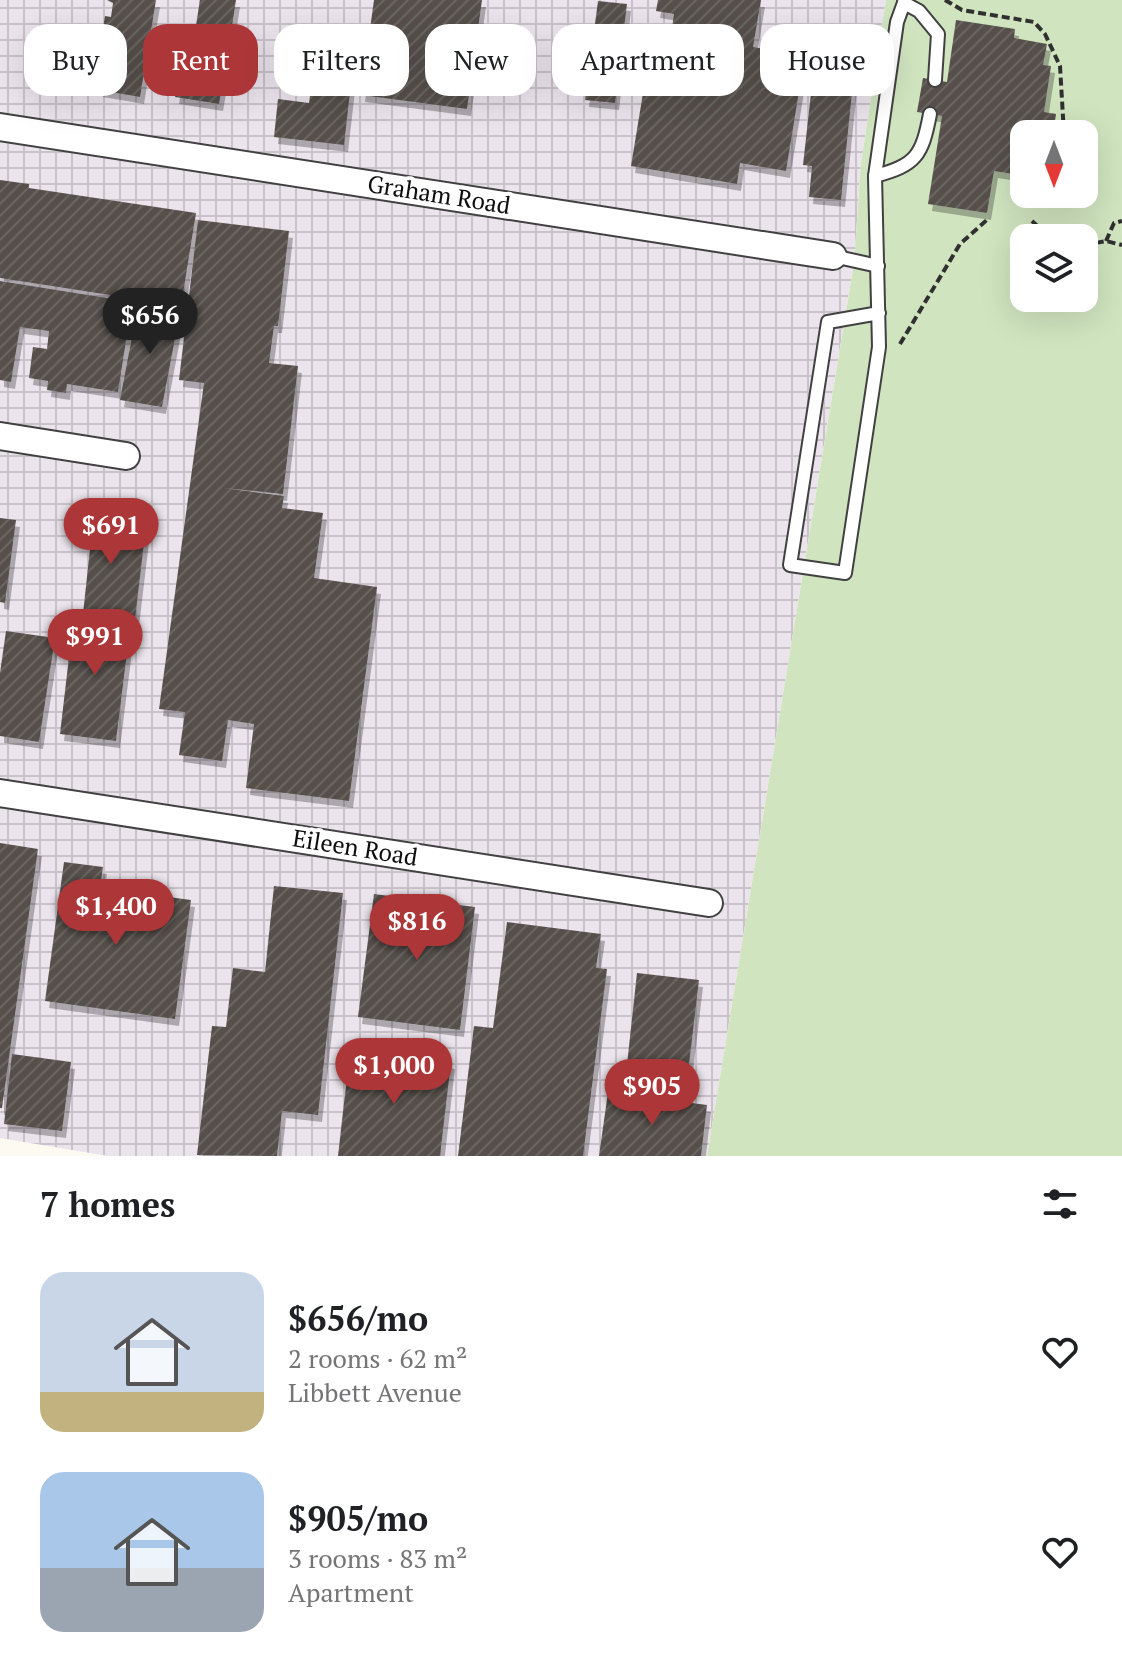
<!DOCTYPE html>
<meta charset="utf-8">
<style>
:root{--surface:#fff;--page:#f2f2f2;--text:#202124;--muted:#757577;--accent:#ad3738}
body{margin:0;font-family:"PT Serif",serif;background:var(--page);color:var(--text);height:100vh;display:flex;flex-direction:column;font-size:30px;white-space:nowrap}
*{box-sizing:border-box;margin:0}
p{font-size:26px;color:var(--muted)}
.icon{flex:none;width:44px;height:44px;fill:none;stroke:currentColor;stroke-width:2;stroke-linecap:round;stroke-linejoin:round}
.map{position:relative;height:1156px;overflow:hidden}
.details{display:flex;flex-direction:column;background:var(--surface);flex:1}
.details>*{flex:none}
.hud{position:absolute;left:24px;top:24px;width:1074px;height:72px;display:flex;gap:16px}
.needle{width:52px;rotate:180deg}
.fabs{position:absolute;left:1010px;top:120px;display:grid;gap:16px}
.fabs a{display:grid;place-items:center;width:88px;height:88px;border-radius:16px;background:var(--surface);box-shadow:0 8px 32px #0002;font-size:40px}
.price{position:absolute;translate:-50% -68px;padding:0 18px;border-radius:28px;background:var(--accent);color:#fff;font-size:26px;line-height:52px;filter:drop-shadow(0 2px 4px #0008)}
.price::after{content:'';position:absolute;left:50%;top:48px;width:24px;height:18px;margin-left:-12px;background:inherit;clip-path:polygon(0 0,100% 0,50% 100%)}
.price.selected{background:#222;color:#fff}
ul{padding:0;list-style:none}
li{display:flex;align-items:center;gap:24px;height:200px;padding:0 40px}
li span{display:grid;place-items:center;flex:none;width:224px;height:160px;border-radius:24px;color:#555}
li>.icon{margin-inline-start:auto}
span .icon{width:96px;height:96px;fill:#fffc;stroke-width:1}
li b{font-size:34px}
h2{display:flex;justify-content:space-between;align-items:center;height:96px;padding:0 40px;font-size:34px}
.pill{padding:0 28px;border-radius:24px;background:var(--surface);box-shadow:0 8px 32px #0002;font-size:28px;line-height:72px}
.pill.selected{background:var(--accent);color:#fff}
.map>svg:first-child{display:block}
.industrial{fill:url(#industrial-grid)}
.grass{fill:#d0e4bf;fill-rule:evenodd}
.building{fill:url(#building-hatch);filter:url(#shadow)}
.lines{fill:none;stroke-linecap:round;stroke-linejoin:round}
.lane-casing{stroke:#414141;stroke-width:16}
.street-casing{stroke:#414141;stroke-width:30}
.path{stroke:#303030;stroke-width:4;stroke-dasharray:8 4;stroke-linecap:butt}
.lane{stroke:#fff;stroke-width:12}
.street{stroke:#fff;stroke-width:26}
.labels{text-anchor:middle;stroke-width:8;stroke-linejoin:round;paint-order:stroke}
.street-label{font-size:24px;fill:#0e0e0e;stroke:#fff}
</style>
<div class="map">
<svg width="1122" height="1156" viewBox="0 0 1122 1156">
<defs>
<pattern id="industrial-grid" width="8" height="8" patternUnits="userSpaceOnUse" patternTransform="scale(2)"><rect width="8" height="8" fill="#ebe4ec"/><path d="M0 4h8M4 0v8" fill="none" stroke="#c8c2c9"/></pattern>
<pattern id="building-hatch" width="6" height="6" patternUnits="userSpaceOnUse" patternTransform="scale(2)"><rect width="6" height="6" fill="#56504c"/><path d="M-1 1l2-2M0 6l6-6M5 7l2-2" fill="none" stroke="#696561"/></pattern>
<filter id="shadow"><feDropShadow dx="4" dy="7" stdDeviation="0" flood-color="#0004"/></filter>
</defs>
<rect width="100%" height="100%" fill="#fdfbf1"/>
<!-- industrial -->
<polygon class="industrial" points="0,0 886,0 861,163 854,262 707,1156 108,1156 0,1138"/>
<!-- grass -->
<path class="grass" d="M886 0H1122V1156H707L854 263 861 163ZM1024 134H1084V194H1024ZM1024 238H1084V298H1024Z"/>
<!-- building -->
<g class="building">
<polygon points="107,0 156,0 140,97 99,90 105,53 99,52 105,16 111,17 113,3"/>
<polygon points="200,0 236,0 229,45 194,38"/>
<polygon points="374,0 482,0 467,109 361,95"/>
<polygon points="658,0 761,0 753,47 805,55 786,171 740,163 737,184 631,166 646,75 665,77 674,14 656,11"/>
<polygon points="598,1 627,4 615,103 585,100"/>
<polygon points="956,20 1015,29 1014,38 1047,44 1043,65 1051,66 1044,112 1056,114 1053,134 1024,134 1020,175 994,171 987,213 928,204 942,116 917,112 923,78 947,82"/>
<polygon points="818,30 858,34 841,200 809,197 812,166 803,165"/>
<polygon points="289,42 355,49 344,145 274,137 278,99 309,103 313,75 286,72"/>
<polygon points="183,51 227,58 219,104 175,97"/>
<polygon points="0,180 29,184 29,188 196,213 181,306 0,278"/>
<polygon points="198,220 289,231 278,326 274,326 269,363 298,366 283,494 223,488 284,496 282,508 323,513 314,578 377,587 349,801 246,788 254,724 228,720 222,761 179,755 185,712 159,709 204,383 179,380"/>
<polygon points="0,281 132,302 118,392 67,384 66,393 47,390 48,381 29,378 33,347 47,349 49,331 20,327 11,382 0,380"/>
<polygon points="138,305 180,312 162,407 120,400"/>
<polygon points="79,506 114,510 112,531 145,535 135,619 83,614 92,530 76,528"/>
<polygon points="0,518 16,520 5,603 0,602"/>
<polygon points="74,614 131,620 116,741 60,734"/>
<polygon points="6,631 55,638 39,742 0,736 0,673"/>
<polygon points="0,843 38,849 2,1108 0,1108"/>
<polygon points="64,862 103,867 100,888 191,900 175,1019 45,1001"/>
<polygon points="274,886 343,893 318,1115 282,1111 277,1156 197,1155 212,1026 226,1027 233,968 265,972"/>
<polygon points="374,894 475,907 460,1030 358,1017"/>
<polygon points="507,922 601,934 596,968 607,969 583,1156 458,1156 474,1026 493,1028"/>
<polygon points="637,973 699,980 685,1099 624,1092"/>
<polygon points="350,1050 451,1062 440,1156 338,1156"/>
<polygon points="12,1054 71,1062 62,1131 4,1124"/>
<polygon points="608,1092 707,1105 701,1156 599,1156"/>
</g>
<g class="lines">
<defs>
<g id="lane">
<polyline points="904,3 919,11 938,34 935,80"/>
<path d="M875 176C916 165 922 156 930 114"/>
<polyline points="833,256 878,266"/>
<polyline points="879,313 828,322 790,565 845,573 879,347 875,176 897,22 905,0"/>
</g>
<g id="street">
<polyline points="0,127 833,256"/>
<polyline points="0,436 126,456"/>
<polyline points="0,793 709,903"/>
</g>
</defs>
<!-- lane casing -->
<use href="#lane" class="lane-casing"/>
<!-- street casing -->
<use href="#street" class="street-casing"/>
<!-- path -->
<g class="path">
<polyline points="945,0 962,10 1034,22 1045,34 1060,66 1064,134"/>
<polyline points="1032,221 1045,233 1058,238"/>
<polyline points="1106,241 1114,223 1122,221"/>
<polyline points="1084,245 1106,241 1122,245"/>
<polyline points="900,344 960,244 989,218"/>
</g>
<!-- lane -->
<use href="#lane" class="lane"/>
<!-- street -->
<use href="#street" class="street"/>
</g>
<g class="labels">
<!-- street labels -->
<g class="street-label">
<text transform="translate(439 195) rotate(9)" y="8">Graham Road</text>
<text transform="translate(355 848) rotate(9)" y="8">Eileen Road</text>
</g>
</g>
</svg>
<div class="fabs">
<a><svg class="needle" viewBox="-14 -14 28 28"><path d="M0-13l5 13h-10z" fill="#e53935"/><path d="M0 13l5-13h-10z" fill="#757577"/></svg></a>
<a><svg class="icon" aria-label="layers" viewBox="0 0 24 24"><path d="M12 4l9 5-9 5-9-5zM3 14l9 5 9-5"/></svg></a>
</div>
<b class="price selected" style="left:150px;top:356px">$656</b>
<b class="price" style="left:111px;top:566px">$691</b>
<b class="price" style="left:95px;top:677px">$991</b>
<b class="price" style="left:116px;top:947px">$1,400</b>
<b class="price" style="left:417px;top:962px">$816</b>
<b class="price" style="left:394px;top:1106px">$1,000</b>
<b class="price" style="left:652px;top:1127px">$905</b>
<div class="hud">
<a class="pill">Buy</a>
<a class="pill selected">Rent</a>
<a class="pill">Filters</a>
<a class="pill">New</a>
<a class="pill">Apartment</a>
<a class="pill">House</a>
</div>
</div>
<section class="details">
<h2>7 homes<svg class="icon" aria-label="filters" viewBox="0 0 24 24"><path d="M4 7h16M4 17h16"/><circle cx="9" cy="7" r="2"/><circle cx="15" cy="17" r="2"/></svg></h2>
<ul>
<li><span style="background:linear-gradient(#c9d6e8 75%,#c2b280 0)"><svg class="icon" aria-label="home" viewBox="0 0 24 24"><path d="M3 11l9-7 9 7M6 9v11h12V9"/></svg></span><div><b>$656/mo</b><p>2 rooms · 62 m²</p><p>Libbett Avenue</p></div><svg class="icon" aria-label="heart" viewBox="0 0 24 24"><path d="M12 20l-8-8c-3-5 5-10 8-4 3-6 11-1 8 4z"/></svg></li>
<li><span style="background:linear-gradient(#a9c7e8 60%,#9aa5b1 0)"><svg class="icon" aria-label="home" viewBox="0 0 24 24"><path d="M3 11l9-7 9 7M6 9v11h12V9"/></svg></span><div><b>$905/mo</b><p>3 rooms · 83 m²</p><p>Apartment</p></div><svg class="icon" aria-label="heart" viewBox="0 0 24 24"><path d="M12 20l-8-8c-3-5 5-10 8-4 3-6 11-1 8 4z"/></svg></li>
</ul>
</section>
